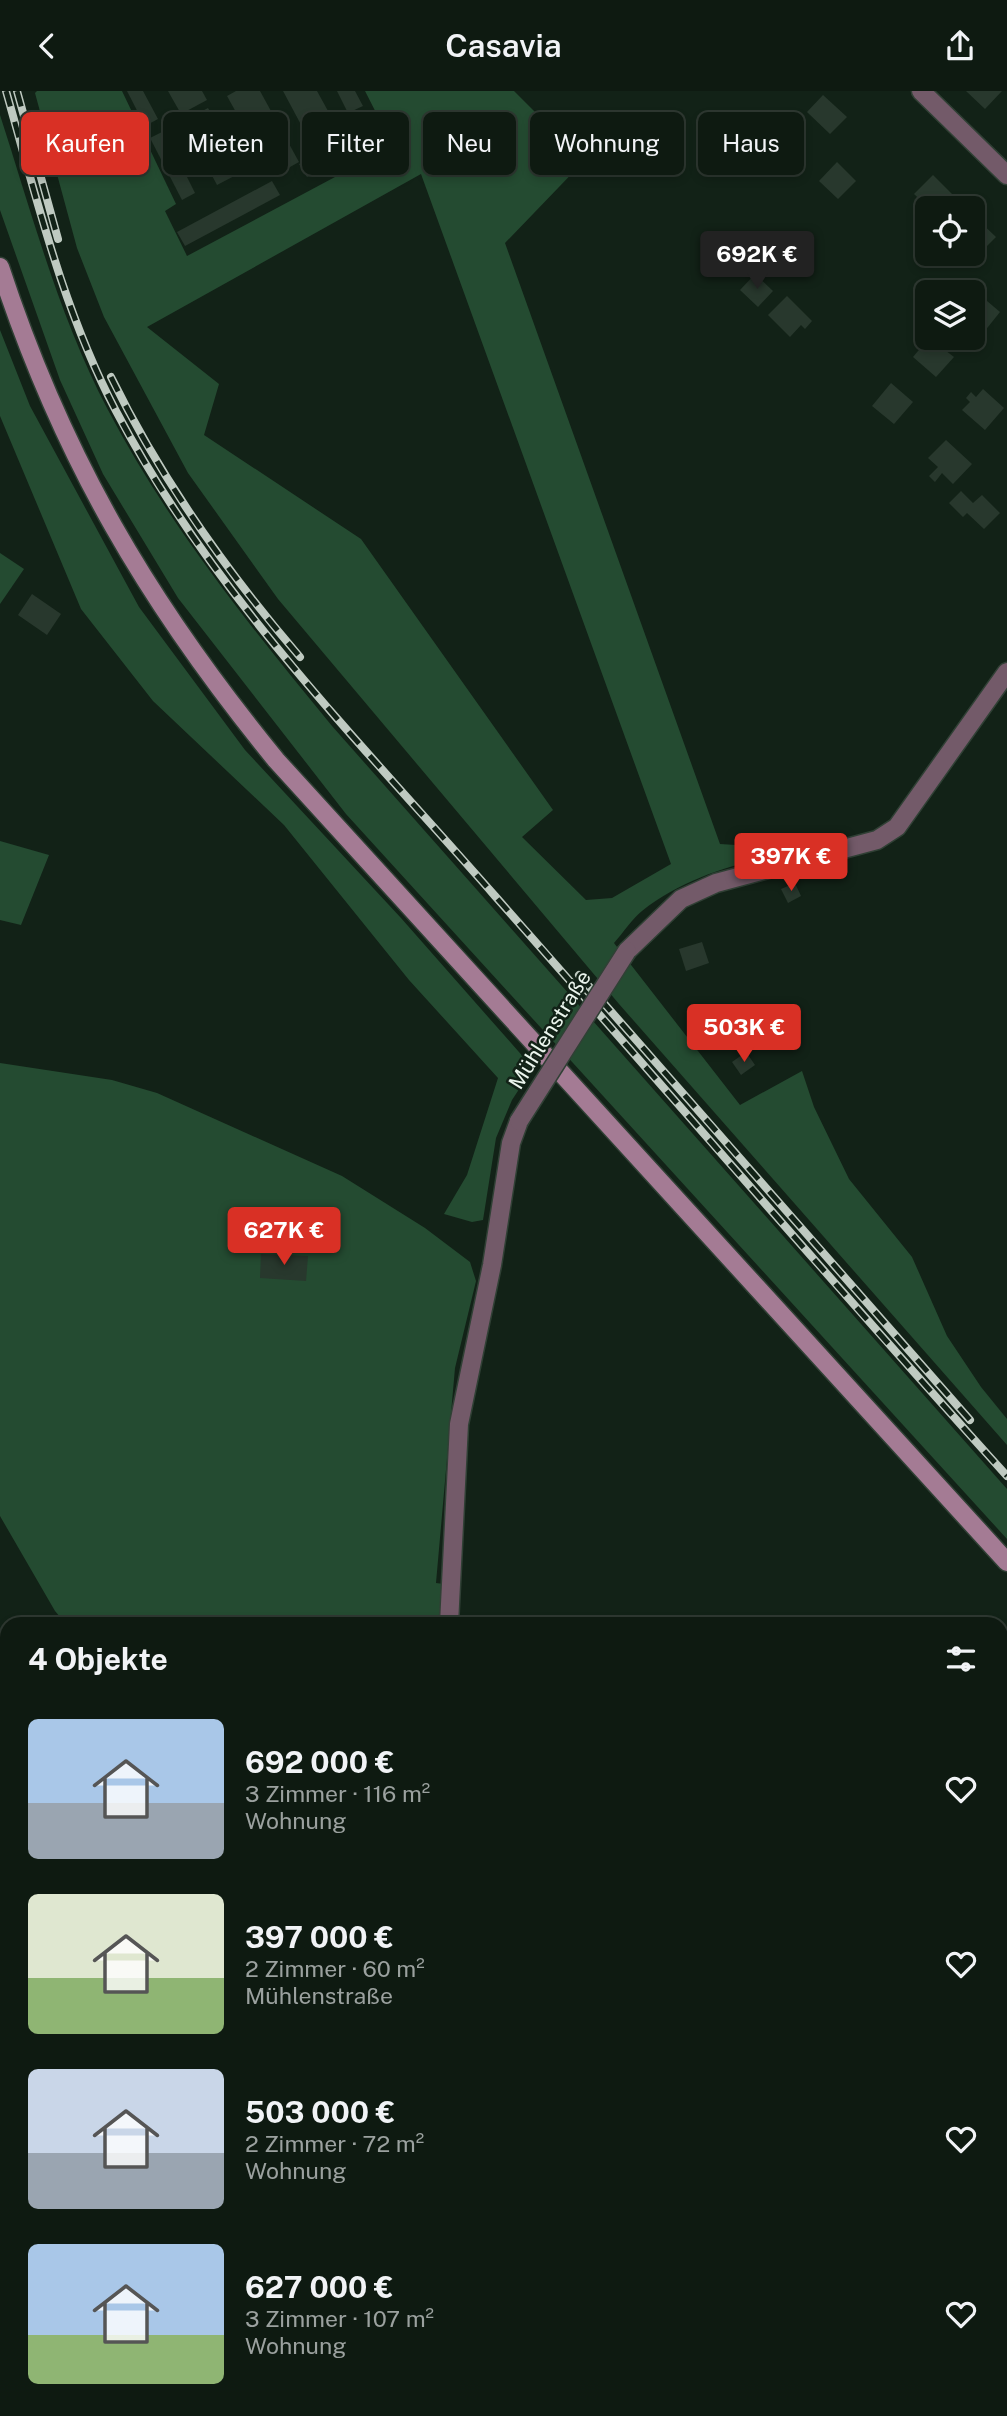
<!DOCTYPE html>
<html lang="de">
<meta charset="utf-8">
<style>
:root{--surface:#0e1a11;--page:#1c271f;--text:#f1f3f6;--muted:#9ba19f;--line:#2e3831;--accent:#d93025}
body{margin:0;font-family:"Public Sans",sans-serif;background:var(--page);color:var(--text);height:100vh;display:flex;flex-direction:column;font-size:26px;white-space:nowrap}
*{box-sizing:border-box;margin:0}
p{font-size:23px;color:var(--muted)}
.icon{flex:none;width:38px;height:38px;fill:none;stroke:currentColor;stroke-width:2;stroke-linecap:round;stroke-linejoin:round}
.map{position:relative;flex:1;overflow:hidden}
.side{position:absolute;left:0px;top:1526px;width:1008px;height:800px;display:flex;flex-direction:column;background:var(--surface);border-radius:21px 21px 0 0;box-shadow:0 4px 10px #0003,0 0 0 2px var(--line)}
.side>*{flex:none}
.banner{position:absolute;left:21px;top:21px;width:966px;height:63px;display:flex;gap:14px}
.controls{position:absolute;left:915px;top:105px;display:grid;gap:14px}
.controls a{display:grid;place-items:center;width:70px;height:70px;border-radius:10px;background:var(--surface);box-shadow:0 4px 10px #0003,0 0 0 2px var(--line);font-size:35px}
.price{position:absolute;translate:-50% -60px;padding:0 16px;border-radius:7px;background:var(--accent);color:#fff;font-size:23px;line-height:46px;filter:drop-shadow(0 2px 4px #0008)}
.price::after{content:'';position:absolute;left:50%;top:42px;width:21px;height:16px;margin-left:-10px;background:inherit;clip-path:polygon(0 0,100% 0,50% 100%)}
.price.active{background:#222;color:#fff}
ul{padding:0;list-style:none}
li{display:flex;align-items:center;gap:21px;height:175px;padding:0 28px}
li span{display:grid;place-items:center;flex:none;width:196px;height:140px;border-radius:10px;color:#555}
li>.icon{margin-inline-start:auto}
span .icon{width:84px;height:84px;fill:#fffc;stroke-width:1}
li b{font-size:30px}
h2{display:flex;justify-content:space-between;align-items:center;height:84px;padding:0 28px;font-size:30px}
.chip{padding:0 24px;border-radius:10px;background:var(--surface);box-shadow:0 4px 10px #0003,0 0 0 2px var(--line);font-size:24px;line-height:63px}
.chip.active{background:var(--accent);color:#fff}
header{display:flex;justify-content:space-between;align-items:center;height:91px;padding:0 28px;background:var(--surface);font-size:32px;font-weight:600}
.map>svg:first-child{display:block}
.green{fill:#244b31;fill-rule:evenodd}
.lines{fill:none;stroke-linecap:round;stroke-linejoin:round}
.stream{stroke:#5f8d70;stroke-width:5}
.building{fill:#28382d}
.minor-casing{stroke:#304035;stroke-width:21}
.tertiary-casing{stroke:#304035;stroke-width:21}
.secondary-casing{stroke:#304035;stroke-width:21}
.minor{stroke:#735a69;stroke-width:18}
.tertiary{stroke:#735a69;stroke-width:18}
.secondary{stroke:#a47b94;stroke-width:18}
.rail-casing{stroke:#bfcac1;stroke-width:8}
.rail{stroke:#122217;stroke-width:5;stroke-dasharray:16;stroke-linecap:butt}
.minor-bridge-casing{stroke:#304035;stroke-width:21;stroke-linecap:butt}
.minor-bridge{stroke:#735a69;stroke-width:18}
.labels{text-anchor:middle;stroke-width:5;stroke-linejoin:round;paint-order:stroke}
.street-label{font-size:21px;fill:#ebf5ed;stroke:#122217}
</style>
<header><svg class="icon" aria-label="back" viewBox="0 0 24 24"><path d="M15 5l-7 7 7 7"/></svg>Casavia<svg class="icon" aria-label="share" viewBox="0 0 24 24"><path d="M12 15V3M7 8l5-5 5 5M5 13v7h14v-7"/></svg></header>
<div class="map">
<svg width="1007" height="2325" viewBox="0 0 1007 2325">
<rect width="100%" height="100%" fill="#122217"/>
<!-- green -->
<g class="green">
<path d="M37 0H122L176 113 165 120 187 165 393 55 365 0H514L584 70 505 152 720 753 803 758C747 770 688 783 642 820 632 828 623 842 614 852L740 1014 802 980 814 1016 849 1088 912 1166 947 1245 981 1296 1007 1328V1354L619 913 278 508 188 382 104 226 77 157 35 2ZM421 83 671 773 612 807 586 809 522 746 553 719 361 448 204 344 219 293 147 236Z"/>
<path d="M0 24C32 123 59 226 108 319 169 435 249 534 332 635L1007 1398V1448L346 723 178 507 103 383 60 289 0 119Z"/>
<polygon points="0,239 30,315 139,516 245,659 401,827 533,977 512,1009 496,1047 483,1129 472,1131 444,1123 467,1084 498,987 409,889 284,734 153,610 81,518 0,325"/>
<polygon points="0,462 24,478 0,513"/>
<polygon points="0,750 49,764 21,834 0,829"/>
<polygon points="0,972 112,989 157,1002 342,1085 425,1137 470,1171 476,1190 455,1277 436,1492 460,1495 455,1533 66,1533 55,1520 0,1425"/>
</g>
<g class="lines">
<!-- stream -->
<g class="stream">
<polyline points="0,2063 7,2068"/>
<polyline points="223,2319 231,2325"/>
</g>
</g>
<!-- building -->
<g class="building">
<polygon points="127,0 143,0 158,28 145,35"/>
<polygon points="168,0 202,0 207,9 181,23"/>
<polygon points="236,0 260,0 299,71 272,86 227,5"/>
<polygon points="283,0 317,0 333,29 306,43"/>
<polygon points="337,0 355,0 363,15 348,22"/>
<polygon points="966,0 1002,0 985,18"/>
<polygon points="823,4 847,26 830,43 807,21"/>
<polygon points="208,17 242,81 217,94 183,30"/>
<polygon points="373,32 380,46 307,86 299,73"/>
<polygon points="629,32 652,56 628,80 605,56"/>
<polygon points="164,40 195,102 182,109 150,47"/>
<polygon points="837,71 856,90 838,108 819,90"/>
<polygon points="933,84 953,104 951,106 957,112 951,117 942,115 929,117 914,103"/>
<polygon points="272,90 280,104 185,155 177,141"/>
<polygon points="973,124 996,146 972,170 965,163 973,163"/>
<polygon points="755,183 773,200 758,216 740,199"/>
<polygon points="980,204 1000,221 984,241 973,233 973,213"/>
<polygon points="787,205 812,230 805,238 801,234 790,246 768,224"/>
<polygon points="929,247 954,266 936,286 913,266"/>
<polygon points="891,292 913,311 894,333 872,315"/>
<polygon points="983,298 1004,317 985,339 962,319 970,311 966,307 971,301 976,306"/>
<polygon points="946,349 972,373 953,393 942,382 935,391 929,385 938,376 928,367"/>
<polygon points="961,400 973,412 982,404 1000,422 984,438 967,422 963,426 949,412"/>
<polygon points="32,503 61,523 47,544 18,524"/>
<polygon points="795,792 801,805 788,812 781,798"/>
<polygon points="702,851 709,872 686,880 679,858"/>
<polygon points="746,961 755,974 741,984 732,971"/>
<polygon points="261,1163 308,1165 306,1190 260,1187"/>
<polygon points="7,1632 7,1675 0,1666 0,1638"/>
<polygon points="0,1784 7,1793 7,1806 0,1812"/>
</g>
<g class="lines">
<defs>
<g id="minor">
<polyline points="921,0 1007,84"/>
<polyline points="627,860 681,808 716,792 877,749 897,736 1007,581"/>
<polyline points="449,1533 459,1333 492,1174 511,1052 519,1030"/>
<polyline points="0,1601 7,1599"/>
<polyline points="589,2325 590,2319"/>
</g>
<g id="tertiary">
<polyline points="0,1733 7,1742"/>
<polyline points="0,2253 7,2258"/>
<polyline points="84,2319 92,2325"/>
<polyline points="758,2319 767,2325"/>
</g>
<path id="secondary" d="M0 176C63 368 148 512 276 669L1007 1471"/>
</defs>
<!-- minor casing -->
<use href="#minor" class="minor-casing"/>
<!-- tertiary casing -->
<use href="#tertiary" class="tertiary-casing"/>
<!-- secondary casing -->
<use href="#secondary" class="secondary-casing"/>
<!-- minor -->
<use href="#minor" class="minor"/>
<!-- tertiary -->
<use href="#tertiary" class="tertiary"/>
<!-- secondary -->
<use href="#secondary" class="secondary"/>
<defs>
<g id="rail">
<path d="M6 0C37 109 63 219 116 320 212 503 360 651 495 805 666 998 834 1194 1007 1385"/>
<polyline points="17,0 58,148"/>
<path d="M111 286C161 388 226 480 300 566"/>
<polyline points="579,884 970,1329"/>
</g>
</defs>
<!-- rail casing -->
<use href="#rail" class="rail-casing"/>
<!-- rail -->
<use href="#rail" class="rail"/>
<defs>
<polyline id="minor-bridge" points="519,1030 627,860"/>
</defs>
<!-- minor-bridge casing -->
<use href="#minor-bridge" class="minor-bridge-casing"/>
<!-- minor-bridge -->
<use href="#minor-bridge" class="minor-bridge"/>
</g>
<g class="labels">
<!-- street labels -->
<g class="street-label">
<text transform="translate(550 939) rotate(-58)" y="7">Mühlenstraße</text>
</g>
</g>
</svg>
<div class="controls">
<a><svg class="icon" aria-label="locate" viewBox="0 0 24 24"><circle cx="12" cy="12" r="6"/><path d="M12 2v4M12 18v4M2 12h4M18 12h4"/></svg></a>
<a><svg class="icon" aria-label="layers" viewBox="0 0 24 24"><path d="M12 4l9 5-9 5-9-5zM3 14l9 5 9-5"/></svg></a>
</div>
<b class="price active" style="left:757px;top:200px">692K €</b>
<b class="price" style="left:791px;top:802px">397K €</b>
<b class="price" style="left:744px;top:973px">503K €</b>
<b class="price" style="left:284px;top:1176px">627K €</b>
<div class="banner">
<a class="chip active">Kaufen</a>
<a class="chip">Mieten</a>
<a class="chip">Filter</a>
<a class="chip">Neu</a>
<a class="chip">Wohnung</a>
<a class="chip">Haus</a>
</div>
<section class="side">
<h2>4 Objekte<svg class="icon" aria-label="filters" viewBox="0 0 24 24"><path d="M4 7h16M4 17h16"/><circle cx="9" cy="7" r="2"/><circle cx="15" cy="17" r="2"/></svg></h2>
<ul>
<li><span style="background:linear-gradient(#a9c7e8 60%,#9aa5b1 0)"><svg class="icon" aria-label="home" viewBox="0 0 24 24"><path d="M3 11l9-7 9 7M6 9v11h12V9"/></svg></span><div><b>692 000 €</b><p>3 Zimmer · 116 m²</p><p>Wohnung</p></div><svg class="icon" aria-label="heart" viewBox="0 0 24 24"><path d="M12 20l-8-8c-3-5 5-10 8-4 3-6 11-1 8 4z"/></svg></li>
<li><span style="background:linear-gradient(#dfe7d0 60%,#8fb573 0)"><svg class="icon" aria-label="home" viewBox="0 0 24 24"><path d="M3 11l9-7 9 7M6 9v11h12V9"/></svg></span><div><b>397 000 €</b><p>2 Zimmer · 60 m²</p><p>Mühlenstraße</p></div><svg class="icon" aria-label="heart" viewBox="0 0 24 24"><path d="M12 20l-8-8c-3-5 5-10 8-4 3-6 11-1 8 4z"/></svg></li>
<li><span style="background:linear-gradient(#c9d6e8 60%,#9aa5b1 0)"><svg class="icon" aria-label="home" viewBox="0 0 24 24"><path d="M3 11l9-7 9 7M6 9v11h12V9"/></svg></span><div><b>503 000 €</b><p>2 Zimmer · 72 m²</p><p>Wohnung</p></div><svg class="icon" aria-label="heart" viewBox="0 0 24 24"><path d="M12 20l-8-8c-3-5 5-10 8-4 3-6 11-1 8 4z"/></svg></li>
<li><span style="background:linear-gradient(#a9c7e8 65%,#8fb573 0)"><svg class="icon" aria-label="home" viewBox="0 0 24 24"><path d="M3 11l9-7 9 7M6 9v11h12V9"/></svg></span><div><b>627 000 €</b><p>3 Zimmer · 107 m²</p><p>Wohnung</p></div><svg class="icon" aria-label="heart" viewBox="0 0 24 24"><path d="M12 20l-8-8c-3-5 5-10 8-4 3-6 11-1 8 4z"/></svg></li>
</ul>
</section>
</div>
